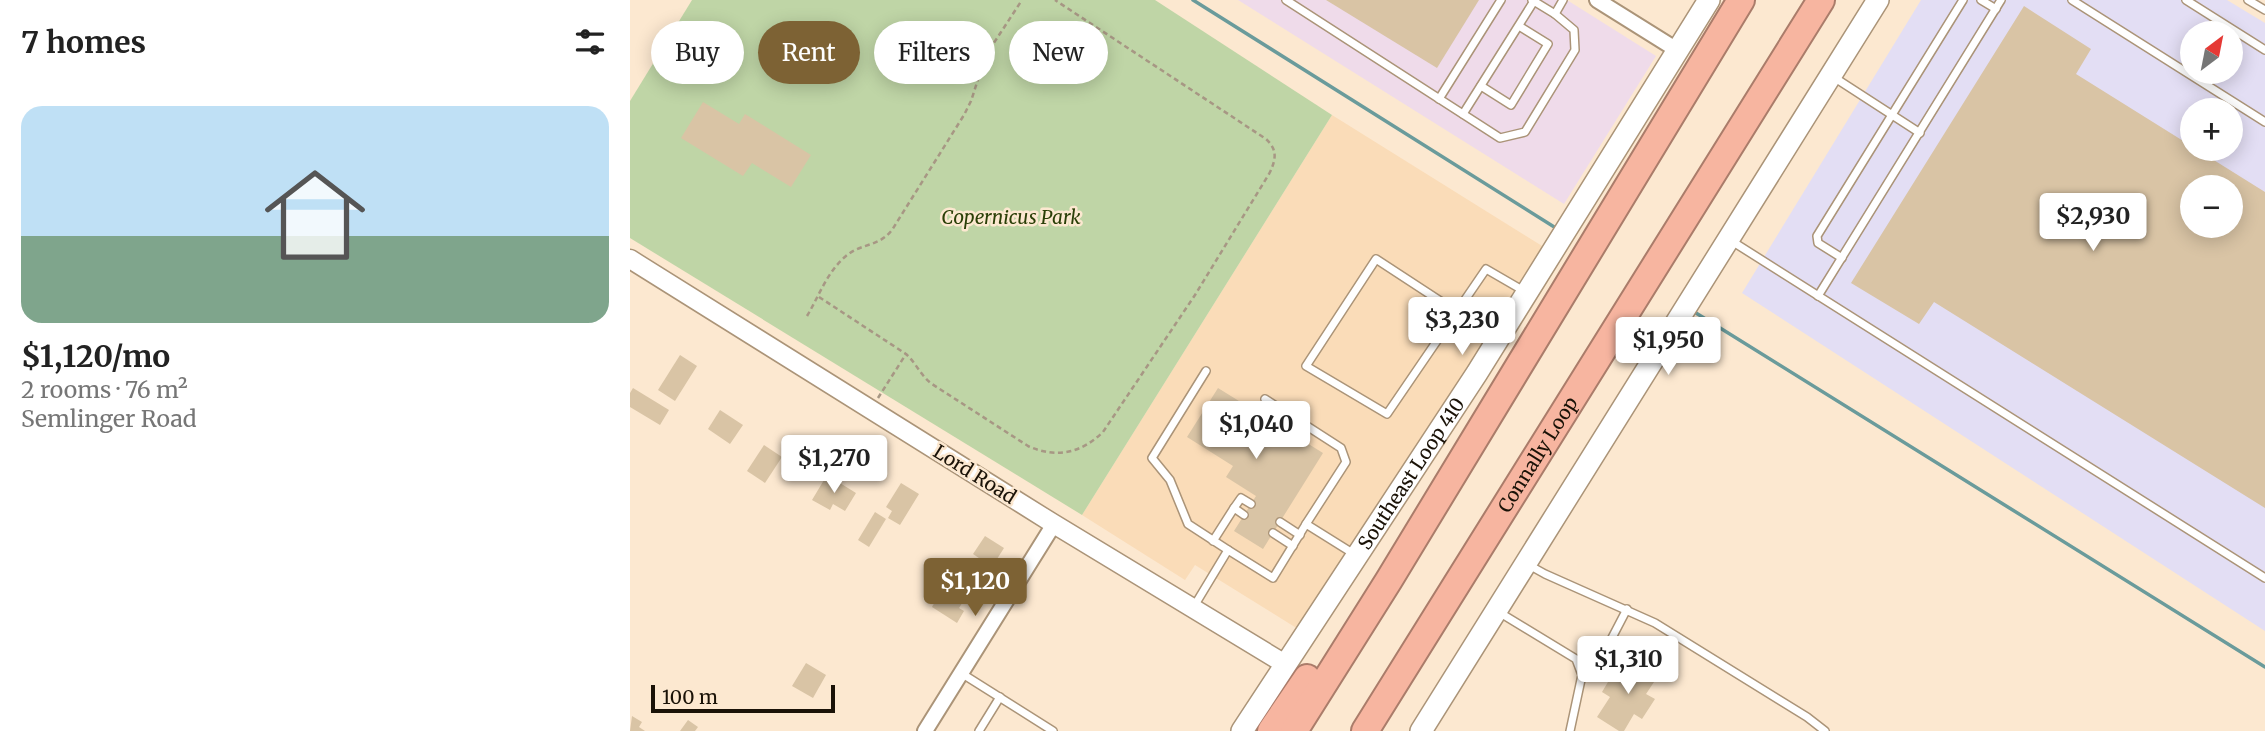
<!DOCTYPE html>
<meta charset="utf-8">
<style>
:root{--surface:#fff;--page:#f2f2f2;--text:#222;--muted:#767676;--line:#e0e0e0;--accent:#7d6234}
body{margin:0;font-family:Merriweather,serif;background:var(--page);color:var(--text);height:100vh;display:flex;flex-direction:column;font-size:26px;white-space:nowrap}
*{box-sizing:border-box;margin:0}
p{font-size:23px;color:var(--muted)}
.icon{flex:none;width:38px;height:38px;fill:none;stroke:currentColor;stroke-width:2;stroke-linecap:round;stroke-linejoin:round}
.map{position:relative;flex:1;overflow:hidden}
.details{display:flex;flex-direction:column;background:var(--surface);width:630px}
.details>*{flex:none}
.guide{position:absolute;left:21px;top:21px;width:665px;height:63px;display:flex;gap:14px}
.needle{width:46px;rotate:32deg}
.buttons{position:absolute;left:1550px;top:21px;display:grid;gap:14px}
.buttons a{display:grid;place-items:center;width:63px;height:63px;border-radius:50%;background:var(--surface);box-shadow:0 4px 18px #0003;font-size:35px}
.scale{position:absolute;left:21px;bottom:18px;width:184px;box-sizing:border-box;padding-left:7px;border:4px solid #1a1207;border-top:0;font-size:19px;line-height:24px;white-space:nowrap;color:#1a1207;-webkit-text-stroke:5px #fce8d0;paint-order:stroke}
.price{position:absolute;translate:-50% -60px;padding:0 16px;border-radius:7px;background:#fff;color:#222;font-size:23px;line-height:46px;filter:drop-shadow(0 2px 4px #0008)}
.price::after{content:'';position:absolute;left:50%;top:42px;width:21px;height:16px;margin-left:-10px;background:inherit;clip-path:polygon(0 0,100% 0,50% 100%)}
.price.on{background:var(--accent);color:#fff}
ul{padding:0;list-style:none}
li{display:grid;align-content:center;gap:14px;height:371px;padding:0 21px}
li+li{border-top:2px solid var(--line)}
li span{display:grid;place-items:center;height:217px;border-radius:21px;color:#555}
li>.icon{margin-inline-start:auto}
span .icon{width:126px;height:126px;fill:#fffc;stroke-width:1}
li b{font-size:30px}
h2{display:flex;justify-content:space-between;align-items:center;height:84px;padding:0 21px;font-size:30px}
.pill{padding:0 24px;border-radius:32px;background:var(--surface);box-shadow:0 4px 18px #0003;font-size:24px;line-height:63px}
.pill.on{background:var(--accent);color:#fff}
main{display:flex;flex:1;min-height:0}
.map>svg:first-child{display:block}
.built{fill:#fadcb8}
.industrial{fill:#e3def4;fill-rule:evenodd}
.education{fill:#efdbea}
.green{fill:#bfd5a6}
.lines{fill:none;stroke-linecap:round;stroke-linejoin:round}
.stream{stroke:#6a9b9b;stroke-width:3.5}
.building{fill:#d9c4a5;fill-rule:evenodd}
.service-casing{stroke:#ab9478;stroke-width:10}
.minor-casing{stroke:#ab9478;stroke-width:18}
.tertiary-casing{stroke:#ab9478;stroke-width:21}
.secondary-casing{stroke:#ab9478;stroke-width:24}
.motorway-casing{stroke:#aa7c6a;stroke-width:30}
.path{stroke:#a79784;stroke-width:2.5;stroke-dasharray:5 3.5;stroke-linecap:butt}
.service{stroke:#fff;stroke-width:7}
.minor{stroke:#fff;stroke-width:14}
.tertiary{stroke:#fff;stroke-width:18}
.secondary{stroke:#fff;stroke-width:21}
.motorway{stroke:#f7b5a0;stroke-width:26}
.labels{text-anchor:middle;stroke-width:5;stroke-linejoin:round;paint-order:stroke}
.park-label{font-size:19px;font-style:italic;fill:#2a3f07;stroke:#fce8d0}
.street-label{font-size:19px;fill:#1a1207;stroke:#fce8d0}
</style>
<main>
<section class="details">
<h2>7 homes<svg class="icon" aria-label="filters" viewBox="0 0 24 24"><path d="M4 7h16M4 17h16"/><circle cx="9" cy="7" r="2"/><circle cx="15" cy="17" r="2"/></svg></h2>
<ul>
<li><span style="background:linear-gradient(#bfe0f5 60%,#7fa58c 0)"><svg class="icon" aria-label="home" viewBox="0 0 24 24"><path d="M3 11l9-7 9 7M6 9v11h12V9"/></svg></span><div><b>$1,120/mo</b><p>2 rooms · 76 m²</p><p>Semlinger Road</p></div></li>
</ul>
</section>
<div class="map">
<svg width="1635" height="731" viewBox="0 0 1635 731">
<rect width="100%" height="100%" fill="#fce8d0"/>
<!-- built -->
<polygon class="built" points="702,115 917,249 676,634 565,565 555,580 452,515"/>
<!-- industrial -->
<path class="industrial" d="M1291 0H1597L1635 23V631L1112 293ZM1563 33H1601V72H1563ZM1563 110H1601V149H1563ZM1563 187H1601V226H1563Z"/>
<!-- education -->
<polygon class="education" points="608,0 937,0 1026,56 934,204"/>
<!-- green -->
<polygon class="green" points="62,0 525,0 702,115 452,515 0,238 0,101"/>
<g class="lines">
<!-- stream -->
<g class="stream">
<polyline points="563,0 929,230"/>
<polyline points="1066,313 1635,667"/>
</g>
</g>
<!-- building -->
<g class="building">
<polygon points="696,0 849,0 807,68"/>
<path d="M1394 6 1461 49 1446 74 1635 192V508L1304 302 1289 324 1221 283ZM1563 187H1601V226H1563Z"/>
<polygon points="73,102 109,124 115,114 181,155 161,187 122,163 113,176 51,138"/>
<polygon points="50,355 67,366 45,401 28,390"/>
<polygon points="3,388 39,410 30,425 0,407 0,393"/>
<polygon points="588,388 693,453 633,549 604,531 626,496 596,477 603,466 557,437"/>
<polygon points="90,410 113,425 100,444 78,429"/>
<polygon points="134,445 152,457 135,483 117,471"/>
<polygon points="197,475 226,493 215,511 203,504 200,510 182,500"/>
<polygon points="271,483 289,494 270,525 258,518 262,511 256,507"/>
<polygon points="245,512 256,519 239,547 228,540"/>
<polygon points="355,536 374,548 362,567 343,554"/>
<polygon points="326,580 341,589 329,608 334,611 327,623 302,607 307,598 313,601"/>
<polygon points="1003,660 1028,676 1016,694 1025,699 1012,719 1004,714 994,731 989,731 967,717 980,697 972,692 984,672 993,677"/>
<polygon points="176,663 196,675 183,698 162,686"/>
<polygon points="2,716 12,722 9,727 15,731 0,731"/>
<polygon points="58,720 68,727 65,731 50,731"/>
</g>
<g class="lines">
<defs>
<g id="service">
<polyline points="656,0 870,138 895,132 945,50 944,30 925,14 933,0"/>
<polyline points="902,0 925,14"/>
<polyline points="1351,0 1366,9"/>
<polyline points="1442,0 1635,122"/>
<polyline points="1556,0 1635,50"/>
<polyline points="1618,0 1635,10"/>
<polyline points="1202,76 1290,133"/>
<polyline points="851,86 881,105 918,44 889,26"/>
<polyline points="809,99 871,0"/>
<polyline points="833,114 904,1"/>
<polyline points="1100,240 1635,578"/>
<polyline points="1212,258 1188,243 1187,236 1333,0"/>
<polyline points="1188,296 1371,0"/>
<polyline points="827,312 746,259 676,366 757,414 856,269 894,291"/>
<polyline points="576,371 522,458 540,480 558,524 598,550"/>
<polyline points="635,399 711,448 716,462 676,524"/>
<polyline points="604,508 611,498 621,504"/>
<polyline points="650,522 670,535"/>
<polyline points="643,533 663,546"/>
<polyline points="583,541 604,508 614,515"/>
<polyline points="897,564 915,574 1025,623 1177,717 1195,731"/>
<polyline points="563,608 598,550 643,578 676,524 724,554"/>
<polyline points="867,611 946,659 952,675 940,731"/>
<polyline points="331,673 423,731"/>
<polyline points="952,675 973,655 997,609"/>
<polyline points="349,731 370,697"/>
</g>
<g id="minor">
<polyline points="967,0 1047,50"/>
<polyline points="295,731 424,524"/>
</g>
<polyline id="tertiary" points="0,259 424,524 655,664"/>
<g id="secondary">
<path id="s1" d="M612 731 847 373 1079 0"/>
<polyline points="791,731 1248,0"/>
</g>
<g id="motorway">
<polyline points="641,731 677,678"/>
<polyline points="664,731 759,580 1111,0"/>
<path id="s2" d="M735 731 1191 0"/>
</g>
</defs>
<!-- service casing -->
<use href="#service" class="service-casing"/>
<!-- minor casing -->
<use href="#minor" class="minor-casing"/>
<!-- tertiary casing -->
<use href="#tertiary" class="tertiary-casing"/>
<!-- secondary casing -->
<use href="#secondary" class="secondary-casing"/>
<!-- motorway casing -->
<use href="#motorway" class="motorway-casing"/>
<!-- path -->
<g class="path">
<path d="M189 297 276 354C286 363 291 376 302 384L398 446C427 459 451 453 473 432L565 295 639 174C646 160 648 150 636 139L425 0"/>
<path d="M177 316C189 296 197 272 216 256 231 243 249 247 262 230L334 115 341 101 356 55 392 0"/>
<polyline points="248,398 276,354"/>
</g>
<!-- service -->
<use href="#service" class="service"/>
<!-- minor -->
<use href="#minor" class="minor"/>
<!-- tertiary -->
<use href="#tertiary" class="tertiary"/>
<!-- secondary -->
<use href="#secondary" class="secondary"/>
<!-- motorway -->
<use href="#motorway" class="motorway"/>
</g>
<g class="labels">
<!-- park labels -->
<g class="park-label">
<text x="381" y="224">Copernicus Park</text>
</g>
<!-- street labels -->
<g class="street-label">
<text dy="7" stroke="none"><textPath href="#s2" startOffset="326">Connally Loop</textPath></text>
<text transform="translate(345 474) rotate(32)" y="7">Lord Road</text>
<text dy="7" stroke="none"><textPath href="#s1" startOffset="308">Southeast Loop 410</textPath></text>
</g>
</g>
</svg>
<div class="buttons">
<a><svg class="needle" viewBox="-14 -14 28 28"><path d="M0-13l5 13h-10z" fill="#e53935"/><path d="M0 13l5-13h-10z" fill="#767676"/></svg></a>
<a>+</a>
<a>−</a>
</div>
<div class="scale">100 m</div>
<b class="price" style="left:1463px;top:253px">$2,930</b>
<b class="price" style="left:832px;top:357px">$3,230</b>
<b class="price" style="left:1038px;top:377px">$1,950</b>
<b class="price" style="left:626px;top:461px">$1,040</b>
<b class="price" style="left:204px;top:495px">$1,270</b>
<b class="price on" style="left:345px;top:618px">$1,120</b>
<b class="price" style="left:998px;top:696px">$1,310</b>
<div class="guide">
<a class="pill">Buy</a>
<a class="pill on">Rent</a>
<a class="pill">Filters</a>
<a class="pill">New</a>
</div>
</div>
</main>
